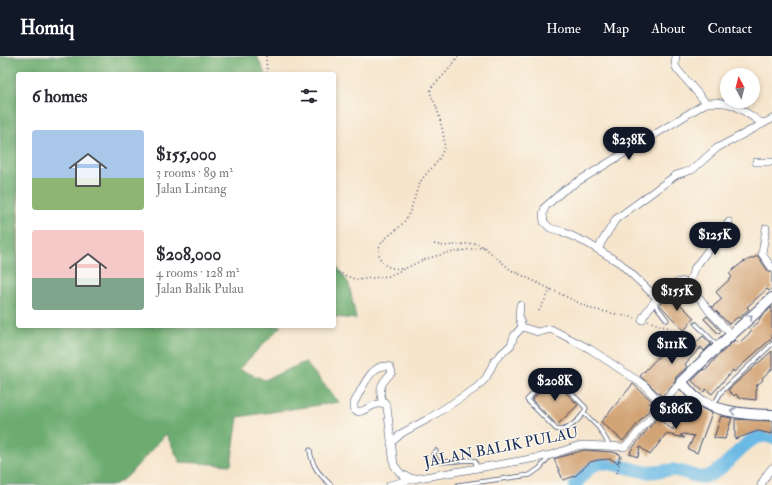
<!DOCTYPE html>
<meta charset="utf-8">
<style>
:root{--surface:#fff;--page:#f2f2f3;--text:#2b2b33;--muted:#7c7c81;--accent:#111827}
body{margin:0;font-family:"IM FELL Double Pica",serif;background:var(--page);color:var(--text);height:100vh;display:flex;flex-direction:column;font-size:15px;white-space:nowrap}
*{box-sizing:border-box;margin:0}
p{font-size:13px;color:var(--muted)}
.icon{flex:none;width:22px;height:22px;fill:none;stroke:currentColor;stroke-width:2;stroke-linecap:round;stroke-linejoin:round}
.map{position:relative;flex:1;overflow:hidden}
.details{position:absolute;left:16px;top:16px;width:320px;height:256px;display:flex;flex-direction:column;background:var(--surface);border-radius:4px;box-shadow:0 2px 6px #0003}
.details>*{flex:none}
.needle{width:26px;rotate:353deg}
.controls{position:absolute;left:720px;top:12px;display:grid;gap:8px}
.controls a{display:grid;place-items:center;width:40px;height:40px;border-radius:50%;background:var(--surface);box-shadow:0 2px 6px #0003;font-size:20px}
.price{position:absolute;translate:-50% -34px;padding:0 9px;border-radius:14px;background:var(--accent);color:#fff;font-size:13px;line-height:26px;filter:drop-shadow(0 1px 2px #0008)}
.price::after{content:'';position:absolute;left:50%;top:24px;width:12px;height:9px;margin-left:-6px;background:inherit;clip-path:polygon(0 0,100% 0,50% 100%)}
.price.selected{background:#222;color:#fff}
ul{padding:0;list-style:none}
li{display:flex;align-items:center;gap:12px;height:100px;padding:0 16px}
li span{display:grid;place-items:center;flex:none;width:112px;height:80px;border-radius:4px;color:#555}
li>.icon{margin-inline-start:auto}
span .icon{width:48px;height:48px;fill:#fffc;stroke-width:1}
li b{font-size:17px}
h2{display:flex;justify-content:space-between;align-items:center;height:48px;padding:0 16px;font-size:17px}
header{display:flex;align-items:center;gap:24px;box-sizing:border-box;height:56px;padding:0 20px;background:var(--accent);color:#fff}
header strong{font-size:19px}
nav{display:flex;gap:22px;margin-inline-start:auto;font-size:14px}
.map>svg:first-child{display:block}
.forest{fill:#6cac6f;stroke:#446e66}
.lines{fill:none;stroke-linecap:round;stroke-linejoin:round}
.river{stroke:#6ab9e5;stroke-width:13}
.building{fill:#d2a375}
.service-casing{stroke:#3c4a6e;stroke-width:5}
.minor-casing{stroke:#3c4a6e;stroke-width:8}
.primary-casing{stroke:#3c4a6e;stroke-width:12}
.path{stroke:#3c4a6e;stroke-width:1.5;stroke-dasharray:1 3;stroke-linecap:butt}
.service{stroke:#fff;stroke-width:3.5}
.minor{stroke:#fff;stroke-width:7}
.primary{stroke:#fff;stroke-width:10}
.oneway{stroke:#8d97ae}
.labels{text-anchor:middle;stroke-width:3;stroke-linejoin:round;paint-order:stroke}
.street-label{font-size:15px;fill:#1b2f5e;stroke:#fbf7ec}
</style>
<header>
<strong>Homiq</strong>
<nav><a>Home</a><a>Map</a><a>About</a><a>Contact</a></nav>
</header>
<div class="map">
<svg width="772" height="429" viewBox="0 0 772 429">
<rect width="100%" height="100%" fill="#fbf7ec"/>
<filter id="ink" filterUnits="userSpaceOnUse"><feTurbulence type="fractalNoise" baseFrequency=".025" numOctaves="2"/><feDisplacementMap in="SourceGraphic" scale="8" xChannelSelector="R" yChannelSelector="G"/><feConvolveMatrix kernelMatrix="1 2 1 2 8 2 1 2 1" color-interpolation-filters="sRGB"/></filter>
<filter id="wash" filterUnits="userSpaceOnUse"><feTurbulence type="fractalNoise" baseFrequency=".012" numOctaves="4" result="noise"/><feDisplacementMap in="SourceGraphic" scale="16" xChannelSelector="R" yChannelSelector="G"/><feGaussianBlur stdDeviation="0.9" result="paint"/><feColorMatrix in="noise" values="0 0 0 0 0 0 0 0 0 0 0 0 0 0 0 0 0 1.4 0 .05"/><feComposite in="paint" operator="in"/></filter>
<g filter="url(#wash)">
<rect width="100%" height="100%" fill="#f6e5cc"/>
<!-- forest -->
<g class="forest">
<polygon points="0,0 257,0 265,18 18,18 18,270 281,270 239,313 265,324 305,306 339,346 238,361 231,409 180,406 166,378 127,421 114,429 0,429"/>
<polygon points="334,206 349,228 356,263 334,261"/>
</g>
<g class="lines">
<!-- river -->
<path class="river" d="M575 429C582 421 589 409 600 407 612 406 633 414 646 416 655 417 664 414 673 414 683 415 693 421 703 421 727 419 748 370 772 382"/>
</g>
<g id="blocks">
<!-- building -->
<g class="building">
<polygon points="758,200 768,215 772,217 772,232 769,235 767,233 747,251 749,253 739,262 738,261 729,268 712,251 722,243 716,236 732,221 729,217 743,206"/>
<polygon points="670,238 694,262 684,275 661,250 660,247"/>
<polygon points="772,251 772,282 734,316 733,314 712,338 706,333 704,336 692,325 704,313 706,314 715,303 735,284 739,287 752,275 750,273 760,265 759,263"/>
<polygon points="707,260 721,275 719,278 704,263"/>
<polygon points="703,280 711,288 704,295 701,291 685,308 687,311 676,321 675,326 662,340 640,320 667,292 671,295 684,282 692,290"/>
<polygon points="772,295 772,313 762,322 763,324 756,330 756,344 739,342 736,338 734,340 728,334"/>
<polygon points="551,322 578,349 557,369 532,344"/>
<polygon points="633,328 652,345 648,349 651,352 623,385 601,366"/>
<polygon points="686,348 696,350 712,357 697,397 688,393 694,380 683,378 682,379 680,379 685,382 666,378 650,399 640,391 638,401 630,398 631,394 657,362 673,374 679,351"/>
<polygon points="721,360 732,362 725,383 714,382"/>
<polygon points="735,363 772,365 772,378 758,375 735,383"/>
<polygon points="584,394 612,396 620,398 618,407 610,403 598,404 590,406 575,420 563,424 554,403"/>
</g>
</g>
</g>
<g filter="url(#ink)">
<use href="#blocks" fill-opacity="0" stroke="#3c4a6e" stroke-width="1"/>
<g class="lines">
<defs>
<g id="service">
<polyline points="654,247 667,264"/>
<polyline points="696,268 717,289"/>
<path d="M550 319H554L586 352C583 361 566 378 556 373L527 344Z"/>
<polyline points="714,349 721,336 772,288"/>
<polyline points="584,357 599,372 610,390"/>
<path d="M310 394C312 411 319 418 331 429"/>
<polyline points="436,395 433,398 437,405 443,406 471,404 475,405 477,412"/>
<polyline points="458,429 530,419 540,412 549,401"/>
</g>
<g id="minor">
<polyline points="676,0 675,9 677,13 706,47"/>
<polyline points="756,106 772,106"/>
<polyline points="766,172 762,198 772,212"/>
<polyline points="599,193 601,187 616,163 676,119 692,114 717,92 772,63"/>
<polyline points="689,227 694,213 729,166"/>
<path d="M657 242 620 207 587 187 561 175 550 172 544 166 543 158 545 151 564 134 706 47C733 44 739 52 760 66L764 67"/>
<polyline points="520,249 519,261 522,271 538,276 551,273 590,293 644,329 662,348"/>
<path d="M642 264C646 253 668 229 679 226 682 225 686 226 689 227L709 255 731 278"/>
<path d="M385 347C372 347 370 353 359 356L354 354V347C361 335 372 304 390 311L392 316C383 326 378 330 382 344L385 347 387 351 394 409 401 418 413 423"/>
<polyline points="391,387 402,377 428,363 476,332 486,322 495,304 500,299 511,289 514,280 522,271"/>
<polyline points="390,429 413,423 525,404 551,399 577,390 584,389 624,391 629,387 681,326"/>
<polyline points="761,429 767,418 772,412"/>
</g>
<path id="primary" d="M772 242 709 299 681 326C686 331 690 337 696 342 717 356 748 359 772 359"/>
</defs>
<!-- service casing -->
<use href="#service" class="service-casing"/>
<!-- minor casing -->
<use href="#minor" class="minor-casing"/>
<!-- primary casing -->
<use href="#primary" class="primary-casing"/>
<!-- path -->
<g class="path">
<polyline points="266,0 267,18"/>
<polyline points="434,188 444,190 476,187 484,191 511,214 579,247 592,253 635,262"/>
<path d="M405 213C392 213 379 211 379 195 378 184 396 176 402 168 413 156 413 141 420 127 425 117 434 111 439 103 441 99 443 95 444 92 446 84 439 58 436 50 434 44 429 39 431 33 432 29 434 29 437 26 444 19 453 9 458 0"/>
<polyline points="334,215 357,224 389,220 423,204 443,198 484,191"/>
<polyline points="539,255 551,233"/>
<polyline points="648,265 680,276 702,295"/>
<polyline points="617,417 622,398"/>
</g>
<!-- service -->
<use href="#service" class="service"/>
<!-- minor -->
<use href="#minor" class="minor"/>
<!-- primary -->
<use href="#primary" class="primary"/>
</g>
<!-- one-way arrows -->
<defs><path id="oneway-chevron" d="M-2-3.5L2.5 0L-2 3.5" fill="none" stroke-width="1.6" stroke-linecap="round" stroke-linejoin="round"/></defs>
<g class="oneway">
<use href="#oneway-chevron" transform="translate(750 261) rotate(-42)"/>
<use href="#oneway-chevron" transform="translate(733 355) rotate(-167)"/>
</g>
</g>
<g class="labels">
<!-- street labels -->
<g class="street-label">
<text transform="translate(501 391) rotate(-11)" y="5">JALAN BALIK PULAU</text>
</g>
</g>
</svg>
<div class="controls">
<a><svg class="needle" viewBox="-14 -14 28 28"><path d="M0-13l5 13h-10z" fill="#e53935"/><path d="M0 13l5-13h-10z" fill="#7c7c81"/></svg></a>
</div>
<b class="price" style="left:629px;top:105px">$238K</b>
<b class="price" style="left:715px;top:200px">$125K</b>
<b class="price selected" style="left:677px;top:256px">$155K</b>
<b class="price" style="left:672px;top:309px">$111K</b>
<b class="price" style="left:555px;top:346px">$208K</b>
<b class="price" style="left:676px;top:374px">$186K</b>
<section class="details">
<h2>6 homes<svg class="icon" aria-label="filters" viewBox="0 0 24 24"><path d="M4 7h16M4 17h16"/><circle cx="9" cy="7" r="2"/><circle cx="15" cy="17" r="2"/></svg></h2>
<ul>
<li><span style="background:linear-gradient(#a9c7e8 60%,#8fb573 0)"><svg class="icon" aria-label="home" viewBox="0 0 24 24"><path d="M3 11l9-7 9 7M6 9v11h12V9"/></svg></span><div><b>$155,000</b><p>3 rooms · 89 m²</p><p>Jalan Lintang</p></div></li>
<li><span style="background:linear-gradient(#f6c9c9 60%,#7fa58c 0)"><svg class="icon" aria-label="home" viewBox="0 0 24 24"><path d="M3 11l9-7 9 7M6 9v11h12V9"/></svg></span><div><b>$208,000</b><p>4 rooms · 128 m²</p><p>Jalan Balik Pulau</p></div></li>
</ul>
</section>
</div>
